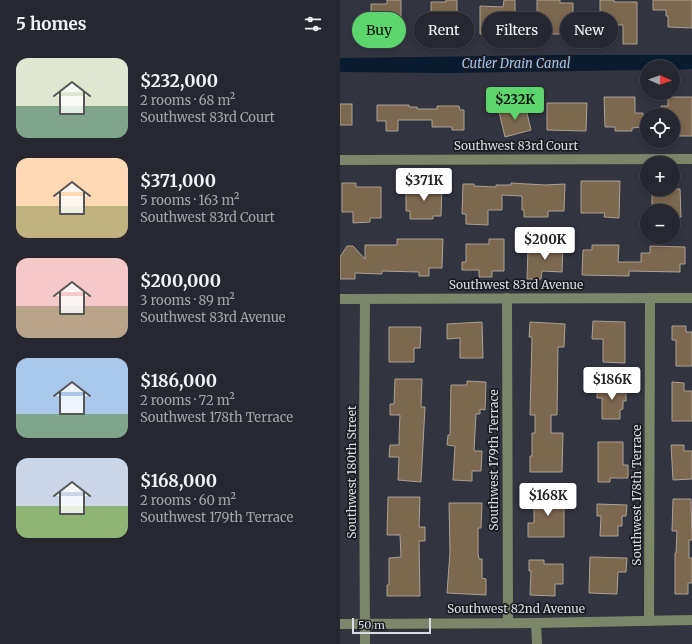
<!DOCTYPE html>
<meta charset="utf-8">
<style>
:root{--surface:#262730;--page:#2e2f38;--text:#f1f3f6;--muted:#a4a5ab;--line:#42444c;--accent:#5cd56d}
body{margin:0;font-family:Merriweather,serif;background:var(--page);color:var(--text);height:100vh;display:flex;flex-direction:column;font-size:15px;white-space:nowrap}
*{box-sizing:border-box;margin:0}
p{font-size:13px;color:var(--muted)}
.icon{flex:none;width:22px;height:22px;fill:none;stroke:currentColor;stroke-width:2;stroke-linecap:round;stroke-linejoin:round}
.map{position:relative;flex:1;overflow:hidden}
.sheet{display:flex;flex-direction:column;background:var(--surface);width:340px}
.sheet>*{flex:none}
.top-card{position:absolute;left:12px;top:12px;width:280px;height:36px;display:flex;gap:8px}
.needle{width:26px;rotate:92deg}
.tools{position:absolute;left:300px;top:60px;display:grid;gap:8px}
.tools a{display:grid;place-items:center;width:40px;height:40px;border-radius:50%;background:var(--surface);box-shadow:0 2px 6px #0003,0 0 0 1px var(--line);font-size:20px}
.scale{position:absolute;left:12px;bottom:10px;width:79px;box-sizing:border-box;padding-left:4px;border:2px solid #d9dbe2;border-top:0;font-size:11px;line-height:14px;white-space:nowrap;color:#d9dbe2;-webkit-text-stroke:3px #1b1c22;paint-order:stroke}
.price{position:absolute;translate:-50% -34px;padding:0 9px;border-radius:4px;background:#fff;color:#222;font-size:13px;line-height:26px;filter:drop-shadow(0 1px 2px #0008)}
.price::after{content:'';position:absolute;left:50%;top:24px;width:12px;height:9px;margin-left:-6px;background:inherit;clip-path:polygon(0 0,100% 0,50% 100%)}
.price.active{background:var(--accent);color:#111}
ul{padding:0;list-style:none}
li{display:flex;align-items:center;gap:12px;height:100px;padding:0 16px}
li span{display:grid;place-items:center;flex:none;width:112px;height:80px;border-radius:12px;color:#555}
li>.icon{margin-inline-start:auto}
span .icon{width:48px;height:48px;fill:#fffc;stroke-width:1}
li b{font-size:17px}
h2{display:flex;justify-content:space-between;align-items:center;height:48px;padding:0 16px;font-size:17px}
.chip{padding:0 14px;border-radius:18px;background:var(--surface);box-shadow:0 2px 6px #0003,0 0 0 1px var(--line);font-size:14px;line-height:36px}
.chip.active{background:var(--accent);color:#111}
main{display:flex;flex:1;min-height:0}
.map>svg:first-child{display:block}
.water{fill:#091b2e}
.building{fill:#7c674f;stroke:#aba195}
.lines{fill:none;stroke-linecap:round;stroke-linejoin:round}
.minor{stroke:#7b8768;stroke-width:10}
.labels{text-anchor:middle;stroke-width:3.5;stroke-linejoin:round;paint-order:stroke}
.street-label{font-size:12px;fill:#d9dbe2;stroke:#1b1c22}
.water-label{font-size:13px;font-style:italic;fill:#9bc2ed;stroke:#1b1c22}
</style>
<main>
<section class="sheet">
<h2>5 homes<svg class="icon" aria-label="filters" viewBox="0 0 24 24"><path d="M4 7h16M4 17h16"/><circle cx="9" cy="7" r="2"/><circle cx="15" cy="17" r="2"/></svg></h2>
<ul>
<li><span style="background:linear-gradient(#dfe7d0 60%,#7fa58c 0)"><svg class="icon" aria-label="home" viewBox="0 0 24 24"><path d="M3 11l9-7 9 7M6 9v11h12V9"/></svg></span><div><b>$232,000</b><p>2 rooms · 68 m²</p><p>Southwest 83rd Court</p></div></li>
<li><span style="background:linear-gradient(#ffd9b3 60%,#c2b280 0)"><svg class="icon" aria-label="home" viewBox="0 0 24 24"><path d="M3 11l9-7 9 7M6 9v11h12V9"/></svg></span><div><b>$371,000</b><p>5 rooms · 163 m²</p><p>Southwest 83rd Court</p></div></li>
<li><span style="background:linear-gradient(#f6c9c9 60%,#b9a48a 0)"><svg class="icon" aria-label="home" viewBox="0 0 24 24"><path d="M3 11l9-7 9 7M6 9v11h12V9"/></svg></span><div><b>$200,000</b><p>3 rooms · 89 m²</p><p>Southwest 83rd Avenue</p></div></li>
<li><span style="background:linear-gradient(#a9c7e8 70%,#7fa58c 0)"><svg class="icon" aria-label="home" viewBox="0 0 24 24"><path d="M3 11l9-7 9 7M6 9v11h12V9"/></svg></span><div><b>$186,000</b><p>2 rooms · 72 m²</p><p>Southwest 178th Terrace</p></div></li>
<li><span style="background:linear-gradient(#c9d6e8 60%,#8fb573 0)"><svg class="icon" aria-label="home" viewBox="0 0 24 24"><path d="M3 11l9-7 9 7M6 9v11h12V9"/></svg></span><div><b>$168,000</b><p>2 rooms · 60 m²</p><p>Southwest 179th Terrace</p></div></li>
</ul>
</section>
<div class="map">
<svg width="352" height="644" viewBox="0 0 352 644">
<rect width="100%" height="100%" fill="#323440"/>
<!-- water -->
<polygon class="water" points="226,55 352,55 352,69 333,70 333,67 307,67 307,70 107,73 0,72 0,58"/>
<!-- building -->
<g class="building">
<polygon points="47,0 61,0 61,26 42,26 43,19 31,19 31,4 47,4"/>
<polygon points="106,0 117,0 117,28 101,28 101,23 91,23 91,2 106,2"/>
<polygon points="164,0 175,0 175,22 154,22 154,34 140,34 140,6 163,7"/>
<polygon points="197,0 220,0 220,3 233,3 233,34 211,34 211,31 197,31"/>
<polygon points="260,0 274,0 274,2 297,2 297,44 283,44 283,25 260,25"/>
<polygon points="313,0 352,0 352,28 328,27 328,16 326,16 326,10 313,10"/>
<polygon points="264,97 295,97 295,113 303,113 303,127 292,128 292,131 275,131 275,127 265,127"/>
<polygon points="328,97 352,97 352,136 339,136 339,126 333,126 333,115 321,115 321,106 328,106"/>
<polygon points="207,103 247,103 246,131 207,130"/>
<rect x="0" y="104" width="12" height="21"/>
<polygon points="37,105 69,105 69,107 77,107 77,109 97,109 97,106 119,106 120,110 124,110 124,130 112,130 112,127 92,127 92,120 58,120 58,131 46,131 46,121 37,121"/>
<polygon points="185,105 191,130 165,137 159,112"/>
<polygon points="241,181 280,181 279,218 264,217 265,213 241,213"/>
<polygon points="2,183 16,183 16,187 41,187 41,218 30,218 30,222 13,223 13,212 2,212"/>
<polygon points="171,183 205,185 225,184 224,211 208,211 208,217 184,217 184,210 182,210 182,196 162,195 162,210 148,210 148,225 126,224 126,214 122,214 123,184 134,184 134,186 156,187 156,185 171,185"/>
<polygon points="66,186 102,187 101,216 93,216 93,219 70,219 70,211 66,211"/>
<polygon points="312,189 340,189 341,217 333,217 333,211 312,211"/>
<polygon points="57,239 103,239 102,268 89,268 89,276 79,276 79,272 42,271 42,274 15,273 15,279 0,279 0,257 7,246 13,246 25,259 25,245 57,245"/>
<polygon points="149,239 164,239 164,271 152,271 152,277 139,277 139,270 122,270 122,262 126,262 126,244 149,244"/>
<polygon points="212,243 223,243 222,272 202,271 201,279 187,279 188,249 212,250"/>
<polygon points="252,245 279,245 278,262 301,262 301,253 310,253 310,246 345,247 345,264 340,264 340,272 289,271 289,276 242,275 243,250 252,250"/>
<polygon points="253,321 285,322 285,363 263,362 263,339 252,339"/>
<polygon points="142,322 143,358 120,358 120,338 107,339 107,324"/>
<polygon points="190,322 225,324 224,347 218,347 217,415 211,415 211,433 223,433 222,472 190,472 190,456 192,456 192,433 195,433 195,415 190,415 192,337 189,337"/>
<polygon points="332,326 346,326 346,332 352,332 352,366 336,366 336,340 332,340"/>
<polygon points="49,327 81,327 80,348 74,348 74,362 49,362"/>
<polygon points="55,379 82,379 81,407 85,407 81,482 58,480 59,457 49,457 50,445 59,445 59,437 60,415 50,415 50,404 54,404"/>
<polygon points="127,381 146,382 145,410 140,409 140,414 136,414 134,451 142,451 141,471 132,471 132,481 113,480 115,446 107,445 108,435 110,435 111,385 127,385"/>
<polygon points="332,382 344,383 344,391 352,391 352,421 332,421"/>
<polygon points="257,386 286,386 286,401 283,401 283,409 280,410 280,419 262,419 262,398 257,398"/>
<polygon points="258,442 283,442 283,465 288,465 288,478 270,478 270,482 258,482"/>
<polygon points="331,445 344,445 344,451 352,451 352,479 333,480"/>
<polygon points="194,496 226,496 226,505 224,505 224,537 188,537 188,523 194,523"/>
<polygon points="48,497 80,497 79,527 85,527 85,541 79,541 80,596 47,596 47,585 49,585 49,558 61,557 60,535 47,535"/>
<polygon points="333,499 351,499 352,540 349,540 349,558 352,558 352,583 348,583 348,594 335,594 335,553 336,553 337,531 332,531"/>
<polygon points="109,503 142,503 141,528 138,528 138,553 139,559 142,559 142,578 146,579 146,595 107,593 110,552"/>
<polygon points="257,504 287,505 286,516 282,516 282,526 278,526 278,536 260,536 261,516 257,516"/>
<polygon points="250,557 287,558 286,572 278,572 277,594 249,593"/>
<polygon points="189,560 204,560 204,564 223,564 223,584 215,584 215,596 190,595 191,571 189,571"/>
</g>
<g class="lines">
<!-- minor -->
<g class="minor">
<polyline points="0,160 352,159"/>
<polyline points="167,298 168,623"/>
<polyline points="0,299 352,298"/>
<polyline points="309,621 310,298"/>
<polyline points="196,623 197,644"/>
<polyline points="0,624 196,623 352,620"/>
<polyline points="25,644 24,431 25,299"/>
</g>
</g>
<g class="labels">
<!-- street labels -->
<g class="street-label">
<text x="176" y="150">Southwest 83rd Court</text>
<text x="176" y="289">Southwest 83rd Avenue</text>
<text transform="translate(154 460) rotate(-90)" y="4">Southwest 179th Terrace</text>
<text transform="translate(12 472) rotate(-90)" y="4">Southwest 180th Street</text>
<text transform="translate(297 495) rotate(-90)" y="4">Southwest 178th Terrace</text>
<text x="176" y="613">Southwest 82nd Avenue</text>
</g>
<!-- water labels -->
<g class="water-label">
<text x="176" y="68">Cutler Drain Canal</text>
</g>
</g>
</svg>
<div class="tools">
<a><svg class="needle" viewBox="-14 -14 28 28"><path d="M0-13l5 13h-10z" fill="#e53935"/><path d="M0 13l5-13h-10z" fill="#a4a5ab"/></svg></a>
<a><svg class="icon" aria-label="locate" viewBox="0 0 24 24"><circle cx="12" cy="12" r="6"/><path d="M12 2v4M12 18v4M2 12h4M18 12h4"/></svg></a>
<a>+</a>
<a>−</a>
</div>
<div class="scale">50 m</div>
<b class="price active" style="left:175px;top:121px">$232K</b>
<b class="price" style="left:84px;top:202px">$371K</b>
<b class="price" style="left:205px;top:261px">$200K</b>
<b class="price" style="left:272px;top:401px">$186K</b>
<b class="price" style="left:208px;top:517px">$168K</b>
<div class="top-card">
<a class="chip active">Buy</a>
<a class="chip">Rent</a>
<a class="chip">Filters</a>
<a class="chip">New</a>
</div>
</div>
</main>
